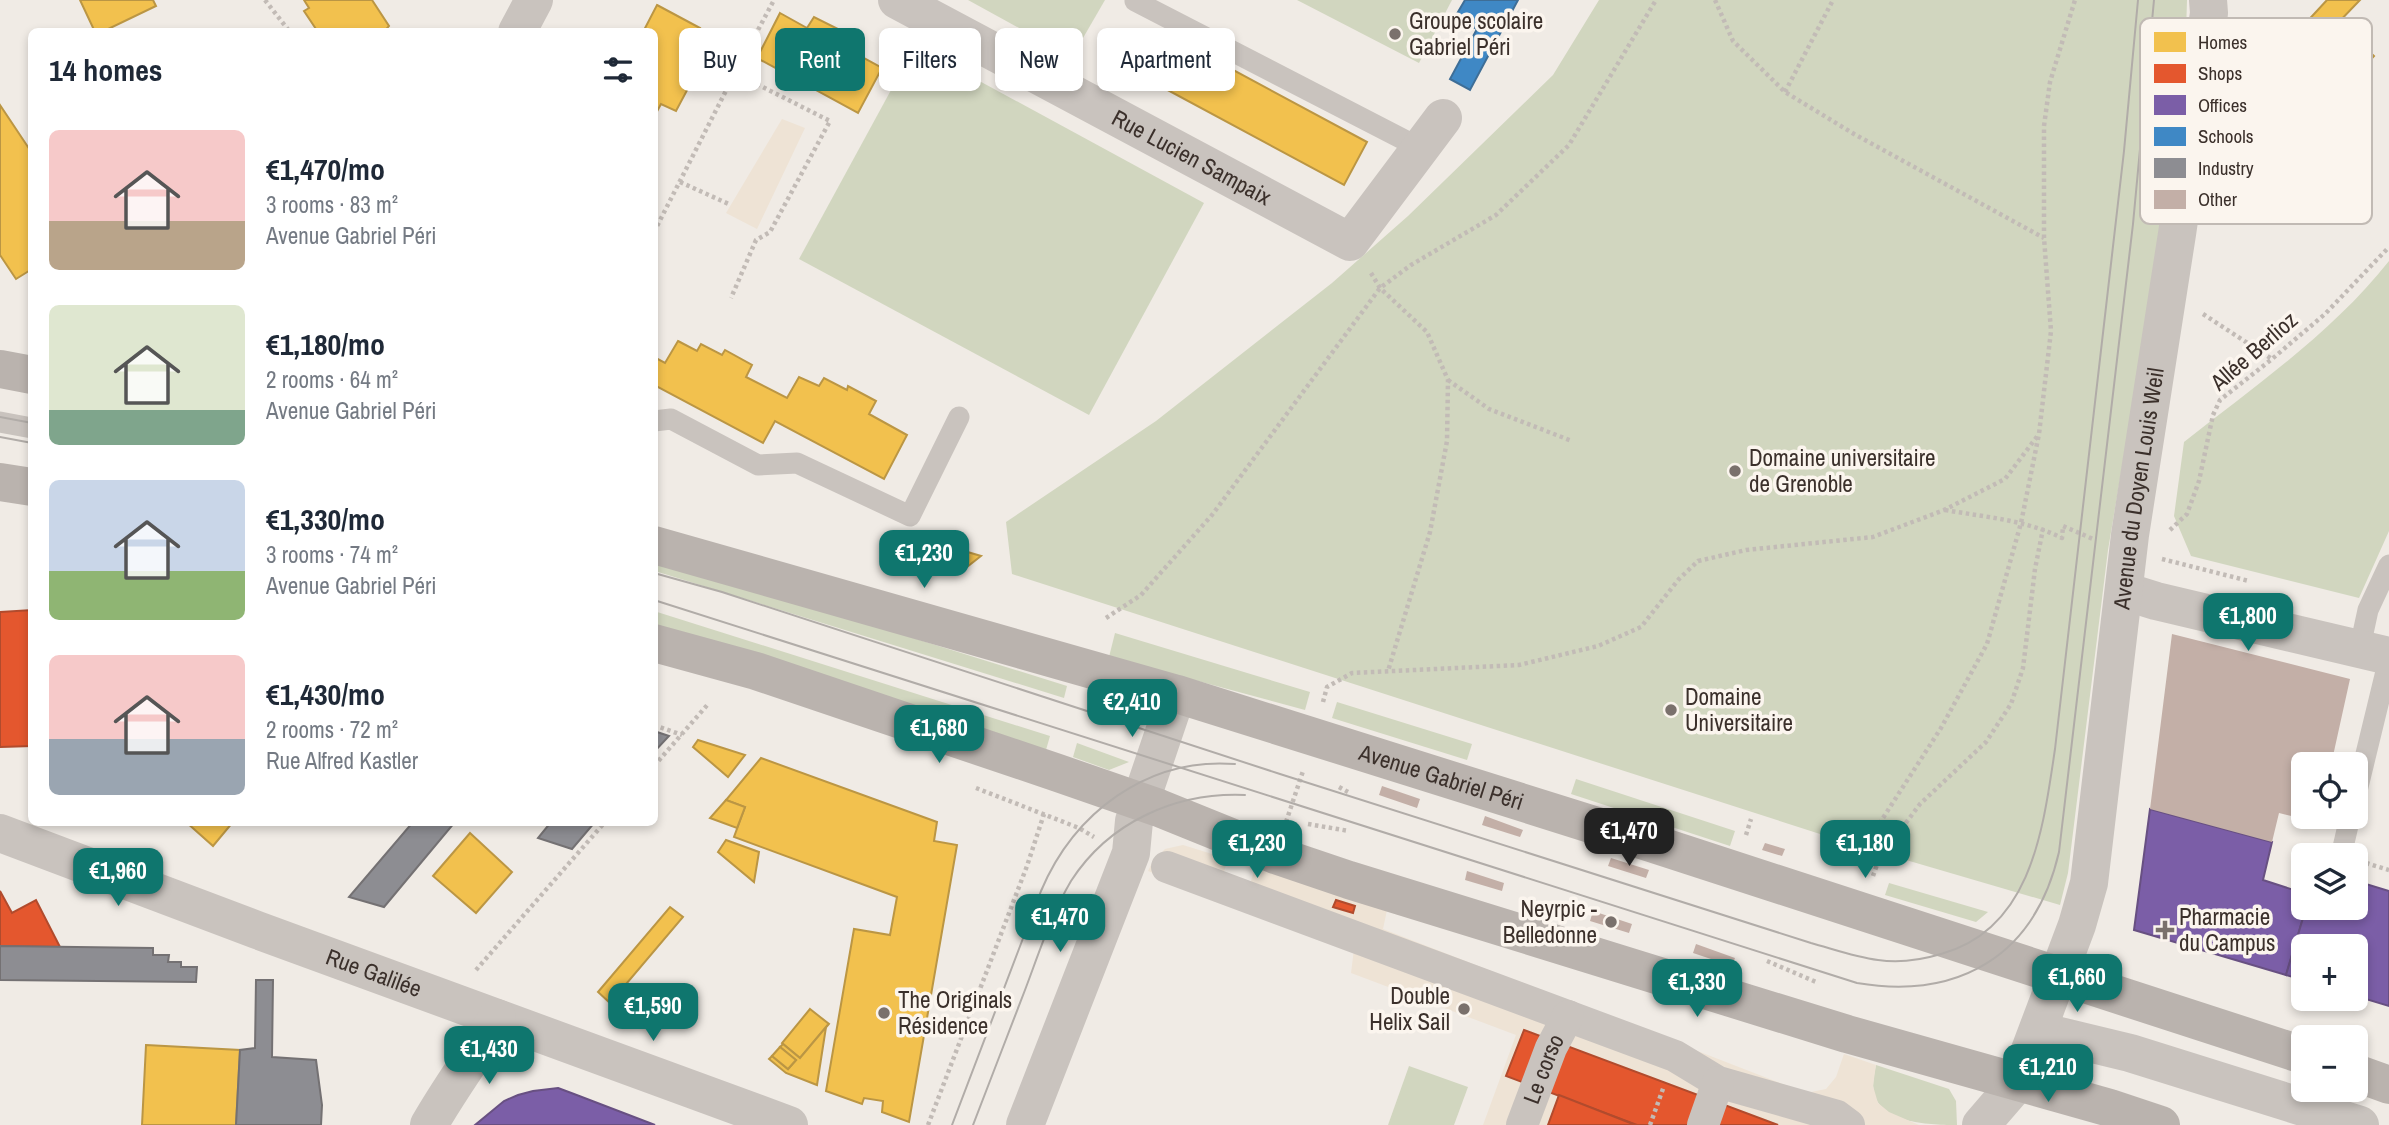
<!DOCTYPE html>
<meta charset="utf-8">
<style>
:root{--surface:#fff;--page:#f6f6f7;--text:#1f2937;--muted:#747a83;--accent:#0f766e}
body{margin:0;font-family:"Archivo Narrow",sans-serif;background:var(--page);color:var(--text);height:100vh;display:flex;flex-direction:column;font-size:26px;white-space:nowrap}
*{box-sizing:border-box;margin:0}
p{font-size:23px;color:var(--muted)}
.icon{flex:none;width:38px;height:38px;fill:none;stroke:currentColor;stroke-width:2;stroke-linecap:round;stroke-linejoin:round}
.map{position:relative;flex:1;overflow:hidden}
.drawer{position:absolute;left:28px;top:28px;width:630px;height:798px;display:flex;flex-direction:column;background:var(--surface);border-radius:10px;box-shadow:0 4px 10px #0003}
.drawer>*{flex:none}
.banner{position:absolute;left:679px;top:28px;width:665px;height:63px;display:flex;gap:14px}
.controls{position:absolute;left:2291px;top:752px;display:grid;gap:14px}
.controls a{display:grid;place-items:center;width:77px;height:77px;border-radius:10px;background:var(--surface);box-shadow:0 4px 10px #0003;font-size:35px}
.price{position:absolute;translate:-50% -60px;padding:0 16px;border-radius:14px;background:var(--accent);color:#fff;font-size:23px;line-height:46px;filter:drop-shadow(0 2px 4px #0008)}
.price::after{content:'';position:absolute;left:50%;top:42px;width:21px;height:16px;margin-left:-10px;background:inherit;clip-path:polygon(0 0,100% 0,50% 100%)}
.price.current{background:#222;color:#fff}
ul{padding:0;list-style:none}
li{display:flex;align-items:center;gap:21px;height:175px;padding:0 21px}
li span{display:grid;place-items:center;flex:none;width:196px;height:140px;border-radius:10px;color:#555}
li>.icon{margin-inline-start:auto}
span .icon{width:84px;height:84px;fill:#fffc;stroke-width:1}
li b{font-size:30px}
h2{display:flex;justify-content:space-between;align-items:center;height:84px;padding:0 21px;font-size:30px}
.chip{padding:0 24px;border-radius:10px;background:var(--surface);box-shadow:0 4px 10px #0003;font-size:24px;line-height:63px}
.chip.current{background:var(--accent);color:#fff}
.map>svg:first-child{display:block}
.green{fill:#d1d6bf}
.plaza{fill:#eee3d5}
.homes{fill:#f2c14e;stroke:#bb9644;stroke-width:2}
.shops{fill:#e4572e;stroke:#b14b2d;stroke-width:2}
.offices{fill:#7b5ea7;stroke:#685082;stroke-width:2}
.schools{fill:#3f88c5;stroke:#3e6e97;stroke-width:2}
.industry{fill:#8d8d92;stroke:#747173;stroke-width:2}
.building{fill:#c3afa7}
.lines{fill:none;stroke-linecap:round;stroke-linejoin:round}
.path{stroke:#c2bbb6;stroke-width:4.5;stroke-dasharray:3.5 3.5;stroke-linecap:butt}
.service{stroke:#c9c3be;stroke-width:21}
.pedestrian{stroke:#c9c3be;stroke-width:32}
.minor{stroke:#c9c3be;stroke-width:38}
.tertiary{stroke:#c9c3be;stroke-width:38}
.secondary{stroke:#bab3ae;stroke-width:38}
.tram{stroke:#b1aca8;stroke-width:2}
.poi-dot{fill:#7a716c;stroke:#fbf5ee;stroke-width:2.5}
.labels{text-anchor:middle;stroke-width:7;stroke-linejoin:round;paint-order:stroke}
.poi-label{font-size:23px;fill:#3b302b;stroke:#fbf5ee;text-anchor:start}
.street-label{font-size:23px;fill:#3b302b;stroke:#fbf5ee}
.key{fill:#fbf5ee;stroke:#c1bab4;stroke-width:2}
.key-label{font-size:19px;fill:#3b302b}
</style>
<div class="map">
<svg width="2389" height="1125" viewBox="0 0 2389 1125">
<rect width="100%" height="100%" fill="#f0ebe5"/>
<!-- green -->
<g class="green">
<polygon points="968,0 1105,0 1072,57"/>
<polygon points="1297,0 1452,0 1419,63"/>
<polygon points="1599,0 2187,0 2186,33 2161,236 2108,550 2068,873 2060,905 1848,843 1012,574 1006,522 1156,421 1332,283 1408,216 1553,75"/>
<polygon points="915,46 1204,203 1089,415 799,259"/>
<path d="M2389 261V531L2359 598 2191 556 2174 516 2184 442C2255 386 2333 332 2389 261Z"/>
<polygon points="654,557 1067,686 1064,698 655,571"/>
<polygon points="654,611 1050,736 1046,750 655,627"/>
<polygon points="1115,633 1310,692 1305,710 1109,657"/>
<polygon points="1093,692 1132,703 1141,720 1089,707"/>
<polygon points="1337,702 1472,744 1467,760 1332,718"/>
<polygon points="1077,743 1129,762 1109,770 1073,757"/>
<polygon points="1576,779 1735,831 1730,846 1571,794"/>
<polygon points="1889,883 1988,912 1976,922 1885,895"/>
<path d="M1876 1065 1949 1089 1956 1101 1957 1125C1932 1125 1881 1124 1874 1093 1872 1084 1874 1074 1876 1065Z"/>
<polygon points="1409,1066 1468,1087 1454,1125 1388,1125"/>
</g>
<!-- plaza -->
<g class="plaza">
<polygon points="782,119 805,128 757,229 726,213"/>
<polygon points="1183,845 1228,859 1223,875 1250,884 1255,868 1387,910 1383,929 1806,1093 1826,1089 1836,1077 1844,1054 1876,1065 1873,1086 1878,1103 1889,1112 1919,1125 1669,1125 1647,1088 1633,1124 1559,1096 1548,1125 1483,1125 1516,1035 1351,973 1354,949 1148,871 1153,861 1165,849"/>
</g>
<!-- homes -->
<g class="homes">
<polygon points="80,0 153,0 156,6 102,32 95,32"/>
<polygon points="304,0 372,0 389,26 384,32 318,32 304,11 309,8"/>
<polygon points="2327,0 2360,0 2334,27 2340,32 2337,36 2349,47 2356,39 2374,56 2343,90 2289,41"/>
<polygon points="657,5 700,28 685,57 695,62 689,74 694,77 676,111 661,104 654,117 654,32 643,32"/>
<polygon points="780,13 807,28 814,17 848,34 846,40 859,46 855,53 882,68 858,113 757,58"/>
<polygon points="1159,30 1367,142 1344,185 1136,73"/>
<polygon points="0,105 32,153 32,269 16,279 0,255"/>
<polygon points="678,341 697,351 701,344 722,355 725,350 752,365 746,377 787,398 799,377 819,386 824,378 847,390 848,386 876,401 869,414 907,435 884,479 775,421 763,443 654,385 654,357 665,363"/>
<polygon points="954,548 981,556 963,570 949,565"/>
<polygon points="698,740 745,755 728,777 693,747"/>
<polygon points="761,758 937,822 934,841 957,845 909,1122 882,1112 883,1101 864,1098 862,1104 826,1091 854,929 890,935 897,897 734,837 745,807 726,800"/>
<polygon points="726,800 745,807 737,828 710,818"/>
<polygon points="186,822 233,822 213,846"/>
<polygon points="470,833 512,872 476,913 433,876"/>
<polygon points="726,840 759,852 754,882 718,852"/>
<polygon points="670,907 683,917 610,1003 598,992"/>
<polygon points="810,1009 829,1024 800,1058 782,1043"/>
<polygon points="826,1027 817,1085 786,1073 769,1059 772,1056 788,1069 796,1060 780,1047 783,1044 800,1058"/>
<polygon points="146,1045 240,1050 236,1125 142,1125"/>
<polygon points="780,1047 796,1060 788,1069 772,1056"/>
</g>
<!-- shops -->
<g class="shops">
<polygon points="32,610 32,746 0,747 0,612"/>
<polygon points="0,891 12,913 36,900 60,947 0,946"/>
<polygon points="1336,900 1355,906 1353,913 1333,907"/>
<polygon points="1524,1030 1778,1125 1637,1125 1506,1076"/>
<polygon points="1559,1095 1633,1124 1633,1125 1548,1125"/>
</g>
<!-- offices -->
<g class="offices">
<polygon points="2150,809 2272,842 2263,880 2303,893 2303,908 2306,908 2286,975 2134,930"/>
<polygon points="2356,881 2389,891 2389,1006 2356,996 2356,947 2303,947 2303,980 2286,975 2306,908 2356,908"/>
<polygon points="558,1088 574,1094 655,1125 475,1125 504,1101 518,1095 533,1091"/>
</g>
<!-- schools -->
<polygon class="schools" points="1465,0 1518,0 1470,90 1450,79 1477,29 1455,17"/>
<!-- industry -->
<g class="industry">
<polygon points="654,731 669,736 654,752"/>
<polygon points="413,822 455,822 384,907 349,897"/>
<polygon points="551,822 595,822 572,849 538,838"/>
<polygon points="0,946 153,948 153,955 169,955 168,962 181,962 181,967 197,967 196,982 0,980"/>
<polygon points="256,980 273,980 272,1057 316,1060 322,1105 321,1125 236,1125 240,1050 255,1048"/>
</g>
<!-- building -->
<g class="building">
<polygon points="2172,634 2350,679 2331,765 2303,765 2303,817 2318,817 2317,822 2279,813 2272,842 2150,809"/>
<polygon points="1382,786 1420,799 1417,808 1379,795"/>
<polygon points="1485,816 1523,830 1520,837 1482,825"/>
<polygon points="1765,843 1785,849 1782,856 1762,850"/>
<polygon points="1611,858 1649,870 1646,878 1608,866"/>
<polygon points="1467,871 1504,883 1502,891 1465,880"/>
<polygon points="1593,911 1632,924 1629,933 1590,921"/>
<polygon points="1696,944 1735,958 1732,966 1693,953"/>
</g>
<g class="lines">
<!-- path -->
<g class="path">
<polyline points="265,0 290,32"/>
<polyline points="1715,0 1733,41 1785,92 1854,134 2044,238"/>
<polyline points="735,73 774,0"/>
<polyline points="1785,92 1833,0"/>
<polyline points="680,182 731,205"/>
<polyline points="654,232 735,73 830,121 770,232 756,240 731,298"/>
<polyline points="1371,273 1380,288 1427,332 1448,380 1447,441 1430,532 1388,671"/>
<polyline points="2203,314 2272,359"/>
<polyline points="1448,380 1489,409 1572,441"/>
<path d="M1945 510C1985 517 2026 520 2062 538L2063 526 2093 539"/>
<polyline points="2170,530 2187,514 2199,481 2213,415 2220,400 2272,359 2325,314 2389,247"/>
<polyline points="924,541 926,565"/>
<polyline points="2162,559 2249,581"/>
<polyline points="1106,618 1141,595 1212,515 1380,288 1411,265 1496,215 1569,145 1656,0"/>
<polyline points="1323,702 1327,687 1352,673 1519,665 1598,646 1641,627 1679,579 1698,561 1746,550 1873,537 1944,510 2005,479 2039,434"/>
<polyline points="654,725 682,735"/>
<polyline points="654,766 709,703"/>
<polyline points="1339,787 1348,792"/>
<polyline points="976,788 1079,828 1094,837"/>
<polyline points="1286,822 1303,771"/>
<polyline points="1308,824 1349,831"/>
<polyline points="1746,835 1751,819"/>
<polyline points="1879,859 1881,821 1941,728 1987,644 2021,523 2039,434 2051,331 2044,238 2044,126 2050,82 2075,0"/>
<polyline points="2366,863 2389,870"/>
<polyline points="1873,876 1879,859 1920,804 1986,742 2011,704 2023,668 2035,569 2043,529"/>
<polyline points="1767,961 1816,982"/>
<polyline points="476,970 605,822"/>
<polyline points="928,1125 1027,866 1044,814"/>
<polyline points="1650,1125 1664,1086"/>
</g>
<!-- service -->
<g class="service">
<polyline points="1135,1 1420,148"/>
<polyline points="654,421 671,419 758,465 797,463 910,516 959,417"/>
<polyline points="0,422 32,428"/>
<polyline points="2360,647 2368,610 2389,565"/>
<polyline points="2356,795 2389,659"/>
<polyline points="2341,856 2350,817"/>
</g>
<!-- pedestrian -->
<g class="pedestrian">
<polyline points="1167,867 1675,1056 1718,1082 1837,1116 1849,1125"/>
<path id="s1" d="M1522 1125 1551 1048 1568 1016"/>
<polyline points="1703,1125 1718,1082"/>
</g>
<!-- minor -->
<g class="minor">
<path id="s2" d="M897 0 1350 242 1443 118"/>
<polyline points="517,32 534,0"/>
<polyline points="2124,591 2156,601 2389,656"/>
<path id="s3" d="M0 833 257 930 789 1125"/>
<polyline points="2039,1031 2130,1053 2360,1125"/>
<path d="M429 1125C450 1088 475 1055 497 1018"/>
<polyline points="1981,1125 2018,1082"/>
</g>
<!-- tertiary -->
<g class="tertiary">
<path id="s4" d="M2018 1082 2077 925 2089 883 2130 535 2177 234 2209 13 2208 0"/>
<polyline points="1025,1125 1131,853 1134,821 1177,694"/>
</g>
<!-- secondary -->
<g class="secondary">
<polyline points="0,369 32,375"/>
<polyline points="0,482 32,487"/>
<path id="s5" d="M654 545 1177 694 1651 843 2303 1055"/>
<polyline points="654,643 756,671 1058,773 1159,808 1275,855 1349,880 1847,1034 2110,1108 2161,1125"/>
<polyline points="2356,1073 2389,1085"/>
</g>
<!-- tram -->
<g class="tram">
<polyline points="0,417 32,423"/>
<polyline points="0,437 32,443"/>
<path d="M654 573 722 592 1280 774 1811 943C1833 949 1855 957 1878 960 1898 963 1921 960 1941 954 2032 929 2043 829 2055 749L2124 151 2138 0"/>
<path d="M654 600 1857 983C1959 1000 2035 956 2059 852L2133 224 2154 0"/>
<path d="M952 1125 1041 891C1074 813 1147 757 1235 764"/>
<path d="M973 1125C990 1080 1008 1035 1025 990 1039 953 1051 915 1071 881 1109 822 1176 792 1245 795"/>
</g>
</g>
<!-- markers -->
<g class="poi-dot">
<circle cx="1395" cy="34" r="7"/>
<circle cx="1735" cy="471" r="7"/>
<circle cx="1671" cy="710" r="7"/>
<circle cx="1611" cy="922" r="7"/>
<path d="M2161.5 919.5h7v7h7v7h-7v7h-7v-7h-7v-7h7z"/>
<circle cx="1464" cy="1009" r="7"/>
<circle cx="884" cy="1013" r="7"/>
</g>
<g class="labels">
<!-- poi labels -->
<g class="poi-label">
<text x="1409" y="29">Groupe scolaire<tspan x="1409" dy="26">Gabriel Péri</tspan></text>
<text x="1749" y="466">Domaine universitaire<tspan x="1749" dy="26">de Grenoble</tspan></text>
<text x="1685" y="705">Domaine<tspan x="1685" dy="26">Universitaire</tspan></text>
<text x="1597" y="917" text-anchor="end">Neyrpic -<tspan x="1597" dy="26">Belledonne</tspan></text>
<text x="2179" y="925">Pharmacie<tspan x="2179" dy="26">du Campus</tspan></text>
<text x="1450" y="1004" text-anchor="end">Double<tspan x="1450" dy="26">Helix Sail</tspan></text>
<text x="898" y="1008">The Originals<tspan x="898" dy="26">Résidence</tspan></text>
</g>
<!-- street labels -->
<g class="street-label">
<text dy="8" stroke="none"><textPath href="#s2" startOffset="334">Rue Lucien Sampaix</textPath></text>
<text transform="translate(2254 351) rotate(-41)" y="8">Allée Berlioz</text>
<text dy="8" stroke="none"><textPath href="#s4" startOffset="609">Avenue du Doyen Louis Weil</textPath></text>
<text dy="8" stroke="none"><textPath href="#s5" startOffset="821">Avenue Gabriel Péri</textPath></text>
<text dy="8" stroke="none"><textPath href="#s3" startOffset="399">Rue Galilée</textPath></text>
<text dy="8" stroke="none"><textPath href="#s1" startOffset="60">Le corso</textPath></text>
</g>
</g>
<!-- legend -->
<rect x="2140" y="18" width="232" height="206" rx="10" class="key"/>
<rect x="2154" y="32" width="32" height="20" fill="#f2c14e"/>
<rect x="2154" y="64" width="32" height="19" fill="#e4572e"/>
<rect x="2154" y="95" width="32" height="20" fill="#7b5ea7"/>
<rect x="2154" y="127" width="32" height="19" fill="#3f88c5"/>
<rect x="2154" y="158" width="32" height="20" fill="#8d8d92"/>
<rect x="2154" y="190" width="32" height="19" fill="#c3afa7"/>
<g class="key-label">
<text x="2198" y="49">Homes</text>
<text x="2198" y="80">Shops</text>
<text x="2198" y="112">Offices</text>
<text x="2198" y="143">Schools</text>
<text x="2198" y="175">Industry</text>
<text x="2198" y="206">Other</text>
</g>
</svg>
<div class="controls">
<a><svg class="icon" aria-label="locate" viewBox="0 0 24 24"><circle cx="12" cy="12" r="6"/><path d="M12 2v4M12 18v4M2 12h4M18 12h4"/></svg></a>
<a><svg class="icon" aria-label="layers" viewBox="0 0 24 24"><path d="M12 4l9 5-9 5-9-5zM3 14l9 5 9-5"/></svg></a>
<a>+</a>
<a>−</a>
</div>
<b class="price" style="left:924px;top:590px">€1,230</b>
<b class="price" style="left:2248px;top:653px">€1,800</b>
<b class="price" style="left:1132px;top:739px">€2,410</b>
<b class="price" style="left:939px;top:765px">€1,680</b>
<b class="price current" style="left:1629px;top:868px">€1,470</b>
<b class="price" style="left:1257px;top:880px">€1,230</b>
<b class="price" style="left:1865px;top:880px">€1,180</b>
<b class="price" style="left:118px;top:908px">€1,960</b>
<b class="price" style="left:1060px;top:954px">€1,470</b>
<b class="price" style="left:2077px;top:1014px">€1,660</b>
<b class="price" style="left:1697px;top:1019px">€1,330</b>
<b class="price" style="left:653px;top:1043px">€1,590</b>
<b class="price" style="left:489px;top:1086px">€1,430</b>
<b class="price" style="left:2048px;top:1104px">€1,210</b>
<div class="banner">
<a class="chip">Buy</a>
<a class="chip current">Rent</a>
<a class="chip">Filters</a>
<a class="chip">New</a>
<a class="chip">Apartment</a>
</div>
<section class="drawer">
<h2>14 homes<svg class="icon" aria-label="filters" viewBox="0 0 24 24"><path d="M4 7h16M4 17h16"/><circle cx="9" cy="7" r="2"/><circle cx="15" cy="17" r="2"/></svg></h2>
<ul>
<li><span style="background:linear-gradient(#f6c9c9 65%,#b9a48a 0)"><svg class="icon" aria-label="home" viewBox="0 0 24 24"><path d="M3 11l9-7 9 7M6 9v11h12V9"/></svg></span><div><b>€1,470/mo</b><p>3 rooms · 83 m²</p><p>Avenue Gabriel Péri</p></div></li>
<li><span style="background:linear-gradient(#dfe7d0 75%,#7fa58c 0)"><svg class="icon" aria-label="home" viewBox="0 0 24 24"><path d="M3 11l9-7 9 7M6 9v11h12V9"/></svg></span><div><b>€1,180/mo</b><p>2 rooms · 64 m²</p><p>Avenue Gabriel Péri</p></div></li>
<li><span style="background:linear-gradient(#c9d6e8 65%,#8fb573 0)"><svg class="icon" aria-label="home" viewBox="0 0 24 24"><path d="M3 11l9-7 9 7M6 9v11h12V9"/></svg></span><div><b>€1,330/mo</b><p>3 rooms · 74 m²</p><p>Avenue Gabriel Péri</p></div></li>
<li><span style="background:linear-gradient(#f6c9c9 60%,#9aa5b1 0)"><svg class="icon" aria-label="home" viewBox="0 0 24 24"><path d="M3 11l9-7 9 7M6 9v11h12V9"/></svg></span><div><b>€1,430/mo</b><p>2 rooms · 72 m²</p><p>Rue Alfred Kastler</p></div></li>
</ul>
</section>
</div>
